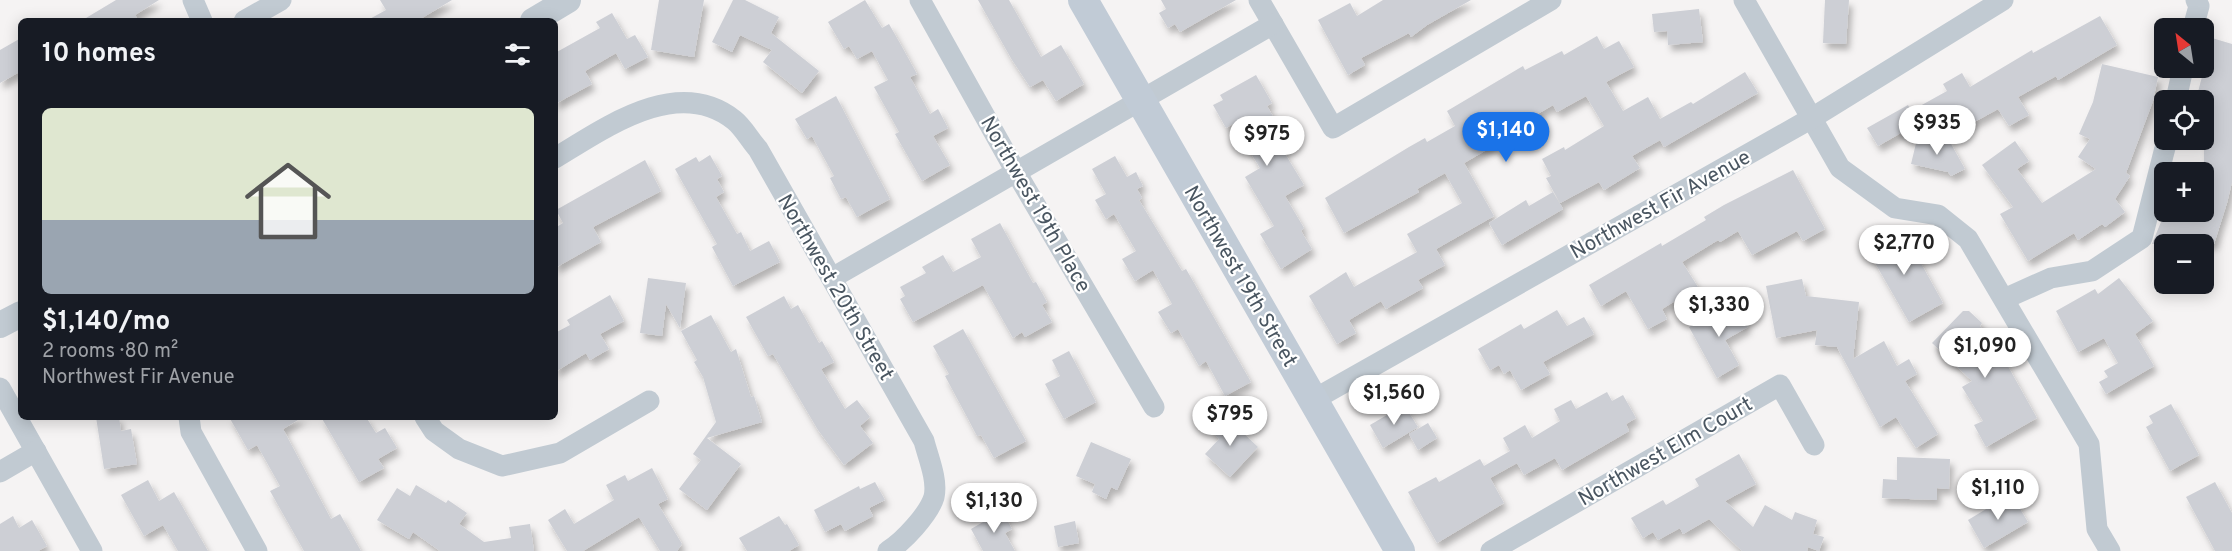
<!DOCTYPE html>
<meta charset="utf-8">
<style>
:root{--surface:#171b24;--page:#20242c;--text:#f1f3f6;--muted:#9ea1a6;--line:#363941;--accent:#1a73e8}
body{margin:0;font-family:Overpass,sans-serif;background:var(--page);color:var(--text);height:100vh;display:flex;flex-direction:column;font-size:22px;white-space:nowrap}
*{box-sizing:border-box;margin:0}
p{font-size:20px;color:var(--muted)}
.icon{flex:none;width:33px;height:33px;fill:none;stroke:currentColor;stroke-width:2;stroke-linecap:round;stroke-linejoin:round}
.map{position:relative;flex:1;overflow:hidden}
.panel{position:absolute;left:18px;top:18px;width:540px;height:402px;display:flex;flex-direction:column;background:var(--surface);border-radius:9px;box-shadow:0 3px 15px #0003}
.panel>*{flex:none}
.needle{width:39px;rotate:330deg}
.fabs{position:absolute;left:2154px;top:18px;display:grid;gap:12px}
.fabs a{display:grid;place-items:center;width:60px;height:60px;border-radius:9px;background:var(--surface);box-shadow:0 3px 15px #0003;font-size:30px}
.price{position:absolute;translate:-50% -51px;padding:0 14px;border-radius:21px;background:#fff;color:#222;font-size:20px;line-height:39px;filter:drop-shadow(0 2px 3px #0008)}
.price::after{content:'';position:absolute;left:50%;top:36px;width:18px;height:14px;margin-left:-9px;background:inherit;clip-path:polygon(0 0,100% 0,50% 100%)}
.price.active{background:var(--accent);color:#fff}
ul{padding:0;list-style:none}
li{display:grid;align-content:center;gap:12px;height:318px;padding:0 24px}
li+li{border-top:2px solid var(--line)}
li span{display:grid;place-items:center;height:186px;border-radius:9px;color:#555}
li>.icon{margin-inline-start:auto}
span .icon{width:108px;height:108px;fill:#fffc;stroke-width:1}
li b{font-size:26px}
h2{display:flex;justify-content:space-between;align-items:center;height:72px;padding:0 24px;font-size:26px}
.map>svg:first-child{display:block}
.building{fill:#cdcfd5;filter:url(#shadow)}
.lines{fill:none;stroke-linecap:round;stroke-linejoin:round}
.minor{stroke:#c1cad2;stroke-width:21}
.tertiary{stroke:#c1cad2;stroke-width:26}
.secondary{stroke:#c1cbd6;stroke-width:30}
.labels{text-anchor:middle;stroke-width:4.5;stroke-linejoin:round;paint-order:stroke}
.street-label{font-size:21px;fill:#4a5661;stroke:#fff}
</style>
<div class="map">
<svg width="2232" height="551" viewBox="0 0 2232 551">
<defs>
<filter id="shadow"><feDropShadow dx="3.5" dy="6" stdDeviation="3" flood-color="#0004"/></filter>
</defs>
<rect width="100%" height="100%" fill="#f5f3f3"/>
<!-- building -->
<g class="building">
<polygon points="116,0 159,0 135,15 139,21 81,21"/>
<polygon points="380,0 452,0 417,21 366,21 386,10"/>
<polygon points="659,0 704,0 694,57 651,50"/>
<polygon points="733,0 745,0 779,17 771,33 819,71 802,93 763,62 772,50 740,35 732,52 712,42"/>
<polygon points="865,0 882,28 889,24 901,45 917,74 910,77 930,114 938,109 948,128 933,136 950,165 922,181 895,134 899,132 874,87 888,80 872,51 857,59 849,46 844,49 828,22"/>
<polygon points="978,0 1009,0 1041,57 1061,45 1084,84 1056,101 1043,80 1030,87 1012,60"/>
<polygon points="1161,0 1236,0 1180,32 1175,24 1168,28 1159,13 1166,9"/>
<polygon points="1383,0 1471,0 1427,25 1411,37 1409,33 1361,58 1365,65 1348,75 1318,20 1350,3 1357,16"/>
<polygon points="1825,0 1849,0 1846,44 1823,43"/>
<polygon points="1699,9 1703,42 1668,45 1667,31 1654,32 1652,14"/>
<polygon points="612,13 627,39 635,35 648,57 625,69 616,53 585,71 592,84 555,104 555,53 600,28 596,22"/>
<polygon points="2100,16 2117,45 2058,80 2056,76 2018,97 2029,115 2009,126 1998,109 1967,126 1957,109 1919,129 1920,122 1878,146 1867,128 1908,105 1911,111 1947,91 1943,84 1962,73 1970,87 2032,50 2033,53"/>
<polygon points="1597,36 1604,49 1619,41 1634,67 1606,82 1623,111 1648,97 1660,119 1691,102 1693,104 1745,72 1758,93 1664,147 1660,140 1632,156 1640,168 1604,190 1599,182 1560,203 1546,178 1551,176 1542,159 1564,147 1565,150 1604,126 1586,96 1557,112 1553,105 1529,119 1525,111 1499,127 1502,132 1491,138 1495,145 1464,163 1494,216 1436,249 1445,265 1418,280 1423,288 1386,309 1381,301 1349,320 1356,333 1337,344 1309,296 1346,272 1354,287 1417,252 1407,234 1462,203 1445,173 1417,189 1419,192 1344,233 1325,198 1409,147 1425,138 1427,142 1455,126 1447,111 1523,66 1525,70 1562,51 1564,55"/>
<polygon points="21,38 21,71 0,83 0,50"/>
<polygon points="2212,38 2232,44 2232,182 2227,203 2214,244 2152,244 2165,212 2204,212 2204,93 2198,92"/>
<polygon points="2102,64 2158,77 2153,101 2126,173 2130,176 2115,199 2125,212 2105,227 2102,224 2078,240 2074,233 2028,261 2000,214 2013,207 1982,165 2015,141 2029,161 2017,169 2042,203 2096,169 2078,157 2090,139 2079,134 2093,102"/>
<polygon points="1256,75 1272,103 1267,106 1288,142 1281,147 1304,185 1285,196 1304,228 1301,231 1312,249 1281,269 1260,234 1274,226 1245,177 1260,168 1233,124 1226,128 1213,105 1223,100 1220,95"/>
<polygon points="836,96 890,199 857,217 846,197 841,199 830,178 834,176 812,136 807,139 795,119"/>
<polygon points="1918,135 1950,142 1965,169 1951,176 1948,172 1911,164"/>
<polygon points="710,155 722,176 717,179 724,192 716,197 737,234 741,232 750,251 769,241 780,262 733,286 712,247 717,244 675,169 696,157 699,162"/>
<polygon points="1115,156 1127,177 1136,172 1143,186 1137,189 1142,198 1139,200 1182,271 1186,269 1251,382 1225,396 1206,361 1199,366 1178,329 1171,333 1158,312 1172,304 1153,270 1135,281 1122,259 1136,251 1114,214 1106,219 1095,200 1106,194 1092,169"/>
<polygon points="645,160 661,191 593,227 601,242 555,268 555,228 563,223 556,210"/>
<polygon points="1793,170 1825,229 1803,241 1797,231 1752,255 1738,231 1720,242 1718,240 1682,262 1698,287 1662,309 1667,319 1648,329 1626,291 1601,306 1589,285 1661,243 1662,246 1706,220 1704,217 1724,205"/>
<polygon points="1553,192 1563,209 1502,245 1489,223 1526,200 1529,206"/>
<polygon points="1000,223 1033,283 1036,282 1047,302 1042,305 1052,322 1025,337 1022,332 1013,338 983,285 913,322 900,299 905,296 900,287 926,273 922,267 943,255 953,272 981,257 971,239"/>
<polygon points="1883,231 1889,241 1895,238 1903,252 1912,247 1943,303 1909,322 1863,242"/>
<polygon points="648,278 686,283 680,328 666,304 662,336 640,333"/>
<polygon points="2119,278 2153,321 2135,334 2154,366 2106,394 2099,382 2108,377 2104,371 2118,363 2104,338 2078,352 2056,311 2095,289 2098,294"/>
<polygon points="1802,279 1806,296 1859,302 1853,359 1884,341 1897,366 1909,359 1917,374 1905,381 1938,434 1916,448 1896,417 1880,427 1837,347 1815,345 1817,330 1776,338 1766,286"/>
<polygon points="610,295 624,321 600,334 609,349 590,360 586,353 555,372 555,333 570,325 567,320"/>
<polygon points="784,296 791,309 798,305 819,343 822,341 834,362 821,369 845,409 857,400 870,417 860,426 873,443 844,465 818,430 773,354 768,356 746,317"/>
<polygon points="1735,303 1748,327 1725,340 1739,365 1717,378 1689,327"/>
<polygon points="1557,310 1567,326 1584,317 1594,334 1543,362 1550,374 1521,390 1510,370 1504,374 1499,365 1490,370 1478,349 1521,324 1524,329"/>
<polygon points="1963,311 1969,311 1982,323 1980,326 2002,363 2005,361 2037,418 1986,447 1974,425 1983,421 1962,387 1972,381 1932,343"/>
<polygon points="711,315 731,352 736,349 751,397 754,396 762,422 707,438 741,464 707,510 679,489 701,460 693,454 716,422 703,377 694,362 697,360 681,331"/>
<polygon points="963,329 1026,441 994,458 981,435 977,436 967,417 945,376 949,374 933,346"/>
<polygon points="1069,351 1096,402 1064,419 1045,384 1060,376 1052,360"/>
<polygon points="1607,392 1612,401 1623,395 1636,418 1626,424 1629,431 1562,470 1555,458 1524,475 1517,463 1490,478 1504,503 1437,543 1408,492 1436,477 1439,482 1480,459 1484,466 1510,451 1503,438 1525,425 1532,438 1560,421 1554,409 1571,400 1576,409"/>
<polygon points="2171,404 2199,455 2170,471 2146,427 2153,423 2149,416"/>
<polygon points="1404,405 1418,427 1383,448 1370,425"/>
<polygon points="1224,415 1258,447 1230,477 1205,454 1219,439 1210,430"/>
<polygon points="96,417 119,417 121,431 131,429 137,464 104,469"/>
<polygon points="229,417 303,417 283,429 331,519 340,514 361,551 304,551 270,491 280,486 257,445 248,450"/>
<polygon points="321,417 366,417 376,433 385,428 397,448 378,459 384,468 359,482"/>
<polygon points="1428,423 1437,438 1418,450 1409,434"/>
<polygon points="1091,442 1131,459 1117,490 1111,487 1106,499 1092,492 1095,484 1076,476"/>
<polygon points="1739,454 1756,484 1725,501 1753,527 1765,505 1792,520 1795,512 1817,520 1813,534 1824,537 1819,551 1808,547 1807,551 1742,551 1709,519 1683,534 1680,528 1658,540 1653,532 1643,538 1631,518 1663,500 1666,505 1699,486 1695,479"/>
<polygon points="1897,457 1950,459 1949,489 1937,488 1937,500 1882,498 1883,479 1897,480"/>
<polygon points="652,468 668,499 658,504 682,544 677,551 660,551 639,517 583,551 567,551 548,520 565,509 574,524 614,500 606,485 625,475 628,481"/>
<polygon points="148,480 159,501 174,492 208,551 178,551 163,525 144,536 121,495"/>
<polygon points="875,482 885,500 869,508 873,516 845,531 841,524 825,532 814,510 859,486 860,489"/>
<polygon points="2215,482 2232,513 2232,551 2215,551 2186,497"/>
<polygon points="416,485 446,503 448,500 467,513 459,524 484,542 511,538 509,527 530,524 534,551 440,551 413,532 409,539 377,520 397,488 410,496"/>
<polygon points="2011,494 2028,522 1984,548 1968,520"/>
<polygon points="1002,511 1012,529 1005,533 1015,551 983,551 971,529"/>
<polygon points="13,516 19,528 32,520 47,546 38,551 0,551 0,524"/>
<polygon points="779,516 785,525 787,524 799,545 789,551 747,551 739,538"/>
<polygon points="1075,521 1079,543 1058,547 1054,526"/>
</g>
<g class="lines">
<!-- minor -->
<g class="minor">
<polyline points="193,0 202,21"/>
<polyline points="920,0 1016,172 1154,407"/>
<polyline points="1259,0 1333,128 1551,0"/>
<polyline points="1744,0 1840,168 1895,208 1938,215 1968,239 2089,444 2097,529 2110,551"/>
<polyline points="244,21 281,0"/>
<polyline points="2193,28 2199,6 2196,0"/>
<polyline points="2176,100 2183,68"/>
<path d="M555 158C605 128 677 75 734 120 743 127 750 140 758 149L924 441C928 457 938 480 934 497 929 514 903 542 888 551"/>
<polyline points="832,278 1273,24"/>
<polyline points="2004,299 2051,278 2092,271 2142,238 2167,140"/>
<polyline points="0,388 92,551"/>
<polyline points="1313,400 1812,118 2003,0"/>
<polyline points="189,417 191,432 257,551"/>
<polyline points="425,417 434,431 459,449 502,466 560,453 649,401"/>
<polyline points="0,472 36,451"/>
<polyline points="1491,551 1780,385 1814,445"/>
</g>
<!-- tertiary -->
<g class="tertiary">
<polyline points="533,21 568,0"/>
<polyline points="0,325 21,314"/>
</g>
<!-- secondary -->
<polyline class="secondary" points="1083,0 1400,551"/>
</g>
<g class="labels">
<!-- street labels -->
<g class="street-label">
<text transform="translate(1036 204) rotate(60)" y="7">Northwest 19th Place</text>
<text transform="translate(1660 204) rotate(-29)" y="7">Northwest Fir Avenue</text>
<text transform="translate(1241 276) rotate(60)" y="7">Northwest 19th Street</text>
<text transform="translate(836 287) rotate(60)" y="7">Northwest 20th Street</text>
<text transform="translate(1665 451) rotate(-30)" y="7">Northwest Elm Court</text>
</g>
</g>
</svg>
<div class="fabs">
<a><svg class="needle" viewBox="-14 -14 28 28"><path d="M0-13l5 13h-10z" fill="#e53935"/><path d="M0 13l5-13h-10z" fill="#9ea1a6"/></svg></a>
<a><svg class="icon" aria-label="locate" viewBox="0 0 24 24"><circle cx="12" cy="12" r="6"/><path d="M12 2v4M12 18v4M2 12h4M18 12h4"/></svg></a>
<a>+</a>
<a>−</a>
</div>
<b class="price" style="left:1937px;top:156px">$935</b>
<b class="price active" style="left:1506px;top:163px">$1,140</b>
<b class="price" style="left:1267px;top:167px">$975</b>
<b class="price" style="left:1904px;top:276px">$2,770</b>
<b class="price" style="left:1719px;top:338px">$1,330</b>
<b class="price" style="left:1985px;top:379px">$1,090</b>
<b class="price" style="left:1394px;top:426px">$1,560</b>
<b class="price" style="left:1230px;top:447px">$795</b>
<b class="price" style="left:1998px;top:521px">$1,110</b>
<b class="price" style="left:994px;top:534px">$1,130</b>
<section class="panel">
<h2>10 homes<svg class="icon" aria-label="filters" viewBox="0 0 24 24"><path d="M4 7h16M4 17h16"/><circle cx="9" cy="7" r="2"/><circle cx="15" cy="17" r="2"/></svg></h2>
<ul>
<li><span style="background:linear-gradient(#dfe7d0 60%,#9aa5b1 0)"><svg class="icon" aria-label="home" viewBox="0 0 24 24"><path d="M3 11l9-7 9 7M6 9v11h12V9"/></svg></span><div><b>$1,140/mo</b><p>2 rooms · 80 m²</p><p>Northwest Fir Avenue</p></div></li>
</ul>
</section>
</div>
